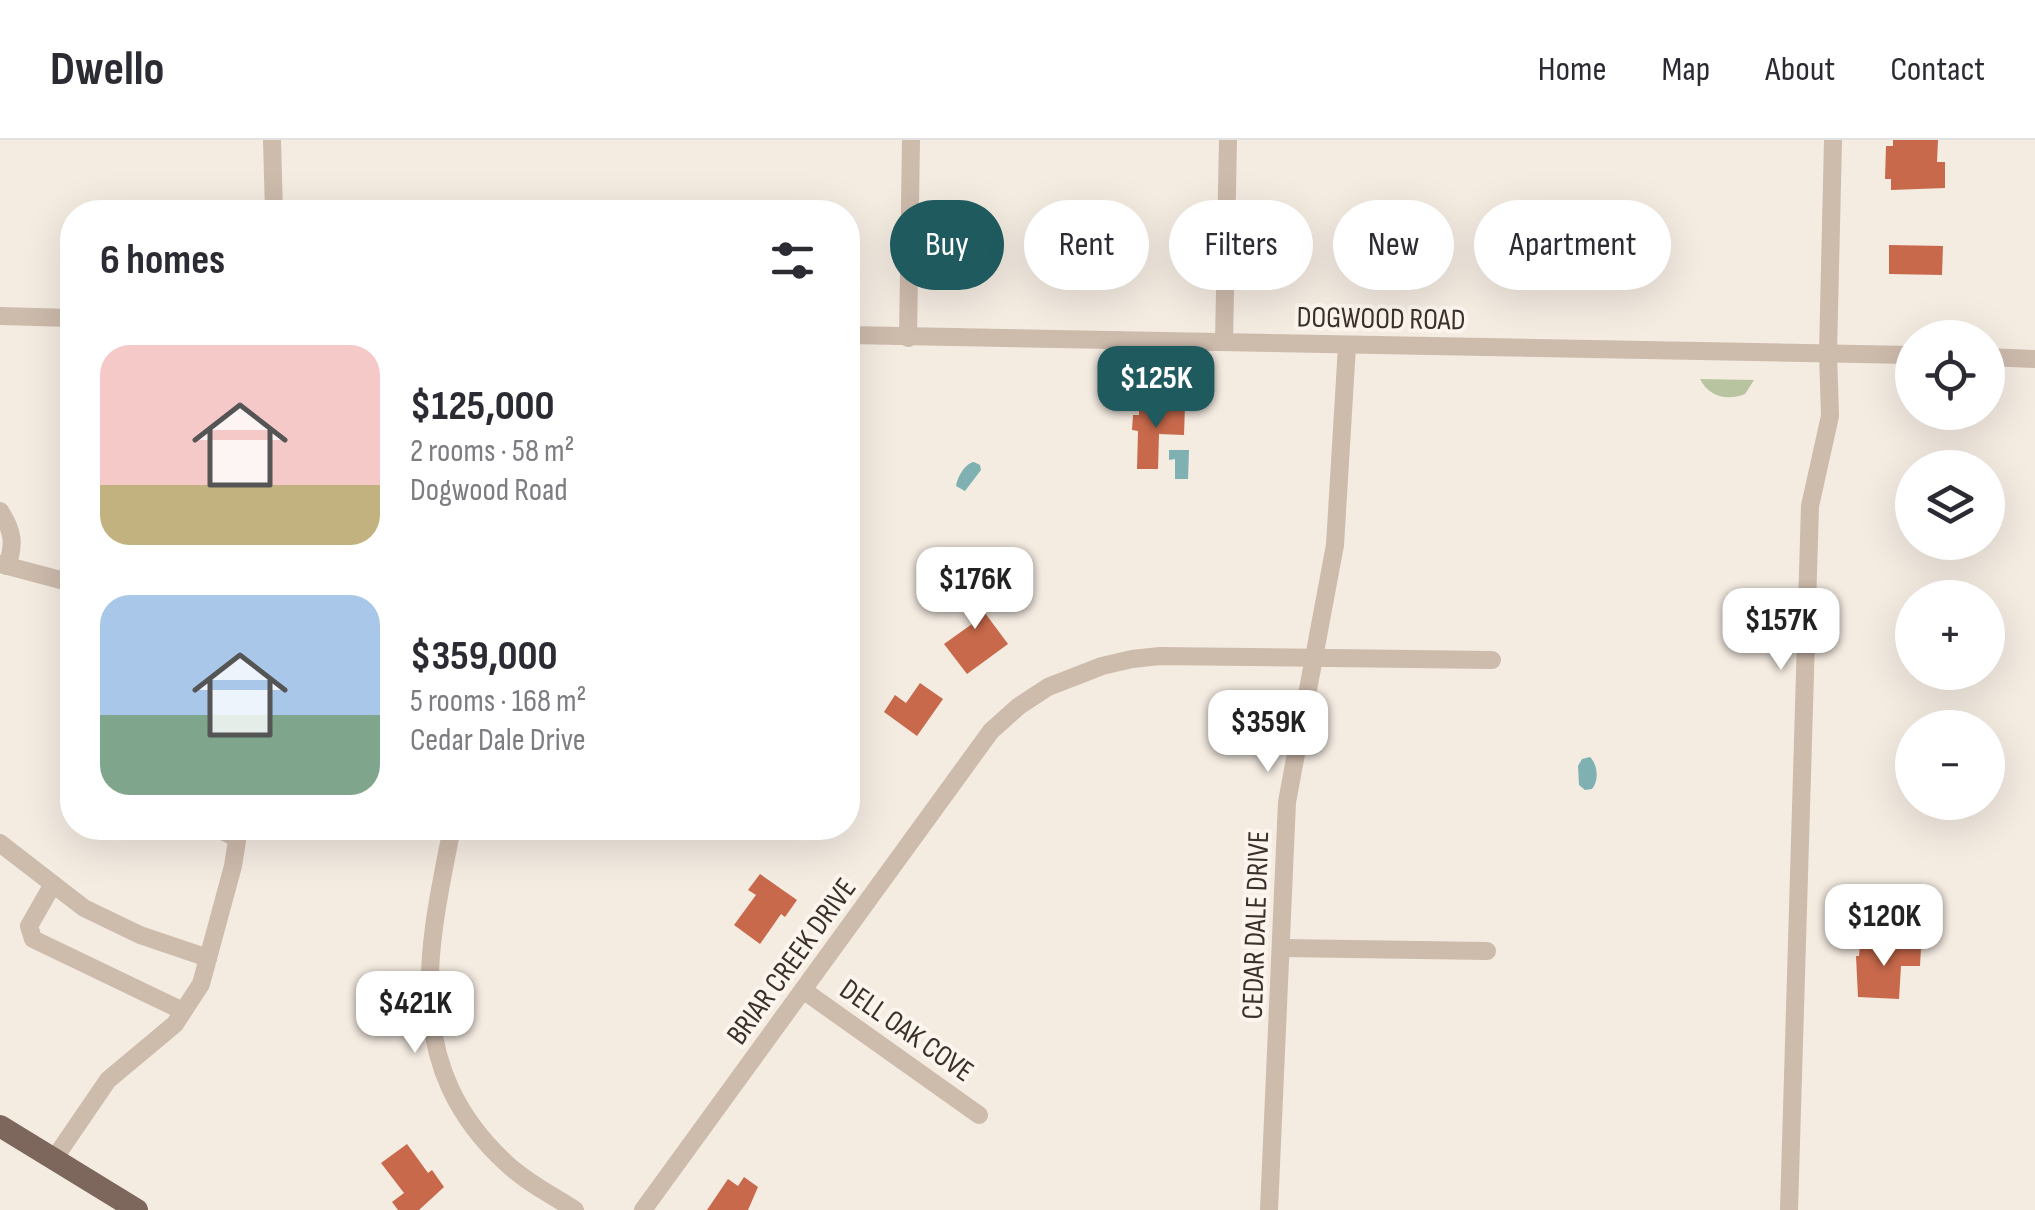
<!DOCTYPE html>
<meta charset="utf-8">
<style>
:root{--surface:#fff;--page:#f2f2f3;--text:#2b2b33;--muted:#7c7c81;--line:#e1e1e2;--accent:#1f5a5e}
body{margin:0;font-family:"Sofia Sans Condensed",sans-serif;background:var(--page);color:var(--text);height:100vh;display:flex;flex-direction:column;font-size:38px;white-space:nowrap}
*{box-sizing:border-box;margin:0}
p{font-size:32px;color:var(--muted)}
.icon{flex:none;width:55px;height:55px;fill:none;stroke:currentColor;stroke-width:2;stroke-linecap:round;stroke-linejoin:round}
.map{position:relative;flex:1;overflow:hidden}
.panel{position:absolute;left:60px;top:60px;width:800px;height:640px;display:flex;flex-direction:column;background:var(--surface);border-radius:40px;box-shadow:0 10px 40px #0002}
.panel>*{flex:none}
.top-card{position:absolute;left:890px;top:60px;width:950px;height:90px;display:flex;gap:20px}
.tools{position:absolute;left:1895px;top:180px;display:grid;gap:20px}
.tools a{display:grid;place-items:center;width:110px;height:110px;border-radius:50%;background:var(--surface);box-shadow:0 10px 40px #0002;font-size:50px}
.price{position:absolute;translate:-50% -85px;padding:0 22px;border-radius:20px;background:#fff;color:#222;font-size:32px;line-height:65px;filter:drop-shadow(0 2px 5px #0008)}
.price::after{content:'';position:absolute;left:50%;top:60px;width:30px;height:22px;margin-left:-15px;background:inherit;clip-path:polygon(0 0,100% 0,50% 100%)}
.price.selected{background:var(--accent);color:#fff}
ul{padding:0;list-style:none}
li{display:flex;align-items:center;gap:30px;height:250px;padding:0 40px}
li span{display:grid;place-items:center;flex:none;width:280px;height:200px;border-radius:30px;color:#555}
li>.icon{margin-inline-start:auto}
span .icon{width:120px;height:120px;fill:#fffc;stroke-width:1}
li b{font-size:42px}
h2{display:flex;justify-content:space-between;align-items:center;height:120px;padding:0 40px;font-size:42px}
.chip{padding:0 35px;border-radius:45px;background:var(--surface);box-shadow:0 10px 40px #0002;font-size:35px;line-height:90px}
.chip.selected{background:var(--accent);color:#fff}
header{display:flex;align-items:center;gap:60px;box-sizing:border-box;height:140px;padding:0 50px;background:var(--surface);border-bottom:2px solid var(--line)}
header strong{font-size:48px}
nav{display:flex;gap:55px;margin-inline-start:auto;font-size:35px}
.map>svg:first-child{display:block}
.green{fill:#b8c4a0}
.water{fill:#7fb0b2}
.building{fill:#c8694b}
.lines{fill:none;stroke-linecap:round;stroke-linejoin:round}
.minor{stroke:#cdbbac;stroke-width:18}
.major{stroke:#7d675c;stroke-width:22}
.labels{text-anchor:middle;stroke-width:8;stroke-linejoin:round;paint-order:stroke}
.street-label{font-size:30px;fill:#3b302b;stroke:#fbf5ee}
</style>
<header>
<strong>Dwello</strong>
<nav><a>Home</a><a>Map</a><a>About</a><a>Contact</a></nav>
</header>
<div class="map">
<svg width="2035" height="1070" viewBox="0 0 2035 1070">
<rect width="100%" height="100%" fill="#f4ebe1"/>
<!-- green -->
<path class="green" d="M1700 239 1754 240 1745 254C1727 261 1709 257 1700 239Z"/>
<!-- water -->
<g class="water">
<polygon points="1169,310 1189,310 1188,339 1175,339 1175,319 1169,320"/>
<path d="M974 322 980 325 981 330 965 351 956 346C957 338 965 323 974 322Z"/>
<path d="M1590 617C1598 625 1599 641 1592 649L1585 650 1579 645 1578 626 1582 619Z"/>
</g>
<!-- building -->
<g class="building">
<polygon points="1893,0 1938,0 1937,22 1945,22 1945,48 1891,50 1891,39 1885,39 1886,6 1893,6"/>
<polygon points="1384,74 1404,74 1404,114 1430,114 1430,143 1383,139"/>
<polygon points="1889,105 1943,106 1942,135 1889,134"/>
<polygon points="1139,265 1185,265 1184,295 1159,294 1158,329 1137,329 1138,291 1132,290 1133,275 1139,275"/>
<polygon points="970,442 990,470 985,473 1008,504 967,534 944,504 972,484 951,456"/>
<polygon points="920,543 943,559 917,596 884,572 895,555 906,563"/>
<polygon points="760,734 797,760 785,777 781,774 760,804 734,785 756,755 748,750"/>
<polygon points="1860,804 1921,807 1920,826 1901,826 1899,859 1858,857 1856,816 1859,816"/>
<polygon points="407,1004 428,1033 432,1030 444,1047 419,1070 398,1070 392,1062 404,1053 381,1023"/>
<polygon points="744,1037 758,1047 748,1070 707,1070 728,1039 738,1046"/>
</g>
<g class="lines">
<!-- minor -->
<g class="minor">
<polyline points="272,0 274,72"/>
<polyline points="0,176 72,178"/>
<polyline points="848,195 1912,215"/>
<polyline points="908,198 911,0"/>
<polyline points="1224,202 1228,0"/>
<polyline points="1988,217 2035,219"/>
<path d="M0 371C13 391 15 404 7 426"/>
<polyline points="0,424 72,443"/>
<polyline points="216,688 237,698"/>
<path d="M452 688C427 812 401 926 506 1023 526 1042 552 1055 575 1070"/>
<polyline points="0,703 84,768 140,795 208,818"/>
<polyline points="53,744 29,786 33,799 183,871"/>
<polyline points="1283,808 1487,811"/>
<polyline points="803,850 979,975"/>
<polyline points="54,1019 108,940 175,884 201,844 233,726 239,688"/>
<polyline points="643,1070 991,591 1019,566 1048,547 1102,526 1132,519 1160,516 1492,520"/>
<polyline points="1269,1070 1287,662 1335,405 1347,206"/>
<polyline points="1789,1070 1810,366 1830,276 1828,213 1833,0"/>
</g>
<!-- major -->
<polyline class="major" points="0,986 137,1070"/>
</g>
<g class="labels">
<!-- street labels -->
<g class="street-label">
<text transform="translate(1381 178) rotate(1)" y="10">DOGWOOD ROAD</text>
<text transform="translate(1255 785) rotate(-88)" y="10">CEDAR DALE DRIVE</text>
<text transform="translate(791 821) rotate(-54)" y="10">BRIAR CREEK DRIVE</text>
<text transform="translate(907 890) rotate(35)" y="10">DELL OAK COVE</text>
</g>
</g>
</svg>
<div class="tools">
<a><svg class="icon" aria-label="locate" viewBox="0 0 24 24"><circle cx="12" cy="12" r="6"/><path d="M12 2v4M12 18v4M2 12h4M18 12h4"/></svg></a>
<a><svg class="icon" aria-label="layers" viewBox="0 0 24 24"><path d="M12 4l9 5-9 5-9-5zM3 14l9 5 9-5"/></svg></a>
<a>+</a>
<a>−</a>
</div>
<b class="price selected" style="left:1156px;top:291px">$125K</b>
<b class="price" style="left:975px;top:492px">$176K</b>
<b class="price" style="left:1781px;top:533px">$157K</b>
<b class="price" style="left:1268px;top:635px">$359K</b>
<b class="price" style="left:1884px;top:829px">$120K</b>
<b class="price" style="left:415px;top:916px">$421K</b>
<div class="top-card">
<a class="chip selected">Buy</a>
<a class="chip">Rent</a>
<a class="chip">Filters</a>
<a class="chip">New</a>
<a class="chip">Apartment</a>
</div>
<section class="panel">
<h2>6 homes<svg class="icon" aria-label="filters" viewBox="0 0 24 24"><path d="M4 7h16M4 17h16"/><circle cx="9" cy="7" r="2"/><circle cx="15" cy="17" r="2"/></svg></h2>
<ul>
<li><span style="background:linear-gradient(#f6c9c9 70%,#c2b280 0)"><svg class="icon" aria-label="home" viewBox="0 0 24 24"><path d="M3 11l9-7 9 7M6 9v11h12V9"/></svg></span><div><b>$125,000</b><p>2 rooms · 58 m²</p><p>Dogwood Road</p></div></li>
<li><span style="background:linear-gradient(#a9c7e8 60%,#7fa58c 0)"><svg class="icon" aria-label="home" viewBox="0 0 24 24"><path d="M3 11l9-7 9 7M6 9v11h12V9"/></svg></span><div><b>$359,000</b><p>5 rooms · 168 m²</p><p>Cedar Dale Drive</p></div></li>
</ul>
</section>
</div>
